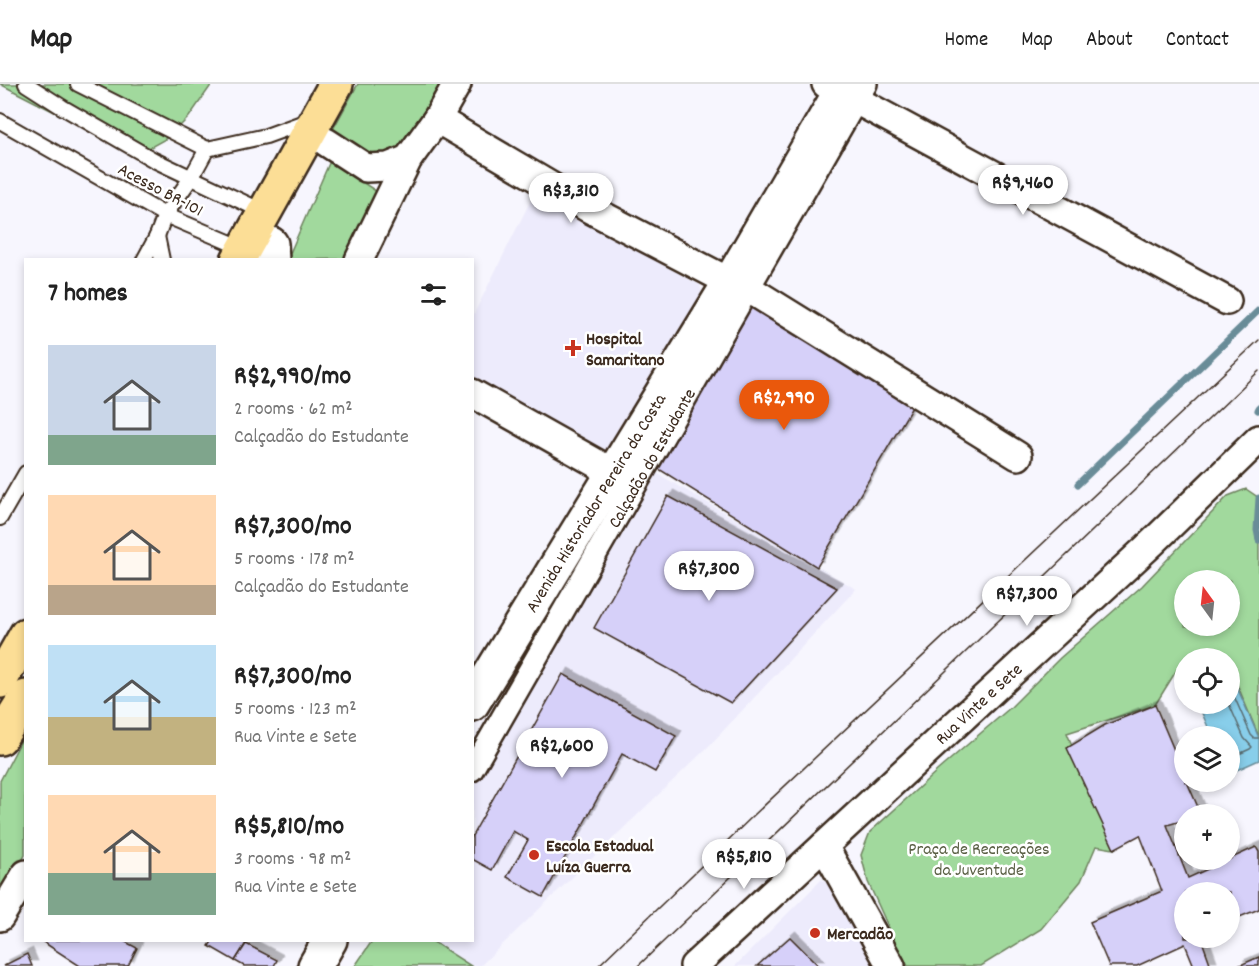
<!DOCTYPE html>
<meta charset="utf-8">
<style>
:root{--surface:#fff;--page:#f6f6f6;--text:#222;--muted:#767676;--line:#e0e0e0;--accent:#ea580c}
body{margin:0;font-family:Dekko,sans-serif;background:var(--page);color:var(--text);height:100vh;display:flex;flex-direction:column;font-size:22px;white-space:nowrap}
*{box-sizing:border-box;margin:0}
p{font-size:20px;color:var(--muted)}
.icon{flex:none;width:33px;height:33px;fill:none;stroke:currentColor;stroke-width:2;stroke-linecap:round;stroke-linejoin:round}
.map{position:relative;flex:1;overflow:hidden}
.drawer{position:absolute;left:24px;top:174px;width:450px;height:684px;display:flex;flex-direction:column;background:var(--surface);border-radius:0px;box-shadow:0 3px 9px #0003}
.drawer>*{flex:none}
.needle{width:39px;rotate:345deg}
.buttons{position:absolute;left:1174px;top:486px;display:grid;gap:12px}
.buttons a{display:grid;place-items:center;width:66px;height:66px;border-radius:50%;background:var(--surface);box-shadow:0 3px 9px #0003;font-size:30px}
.price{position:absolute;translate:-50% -51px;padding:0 14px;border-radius:21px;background:#fff;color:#222;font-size:20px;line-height:39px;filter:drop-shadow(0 2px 3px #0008)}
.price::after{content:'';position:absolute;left:50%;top:36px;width:18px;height:14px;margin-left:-9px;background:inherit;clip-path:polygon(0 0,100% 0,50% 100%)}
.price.selected{background:var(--accent);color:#fff}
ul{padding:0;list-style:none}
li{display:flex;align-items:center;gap:18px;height:150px;padding:0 24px}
li span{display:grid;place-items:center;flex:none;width:168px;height:120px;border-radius:0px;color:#555}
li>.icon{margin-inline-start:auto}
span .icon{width:72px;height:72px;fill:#fffc;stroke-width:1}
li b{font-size:26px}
h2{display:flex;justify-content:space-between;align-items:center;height:72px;padding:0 24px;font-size:26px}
header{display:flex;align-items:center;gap:36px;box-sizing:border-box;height:84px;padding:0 30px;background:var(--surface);border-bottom:2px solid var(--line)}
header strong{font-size:28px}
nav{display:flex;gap:33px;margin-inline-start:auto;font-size:21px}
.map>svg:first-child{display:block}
.built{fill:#edebfc}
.green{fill:#a1d99d;stroke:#6e825e;stroke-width:1.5;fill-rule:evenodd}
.water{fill:#88ceea;stroke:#698c98;stroke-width:1.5}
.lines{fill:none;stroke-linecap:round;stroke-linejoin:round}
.shore{stroke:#5a6c70;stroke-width:1.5}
.stream{stroke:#698c98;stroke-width:7}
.building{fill:#d6d0f9;stroke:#3b2a1e;stroke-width:1.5;filter:url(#shadow)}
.service-casing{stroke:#3b2a1e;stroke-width:18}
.pedestrian-casing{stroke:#3b2a1e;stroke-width:26}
.minor-casing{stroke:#3b2a1e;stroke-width:32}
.tertiary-casing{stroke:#3b2a1e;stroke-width:38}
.primary-casing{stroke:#3b2a1e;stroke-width:38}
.service{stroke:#fff;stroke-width:14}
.pedestrian{stroke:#fff;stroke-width:21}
.minor{stroke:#fff;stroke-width:27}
.tertiary{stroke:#fff;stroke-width:33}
.primary{stroke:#fcde96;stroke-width:33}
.tram{stroke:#3b2a1e;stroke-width:1.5}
.poi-dot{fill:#c8321e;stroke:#fff;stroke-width:2}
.labels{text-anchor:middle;stroke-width:5;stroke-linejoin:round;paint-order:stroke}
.street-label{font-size:18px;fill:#3b2a1e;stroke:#fff}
.poi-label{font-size:18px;font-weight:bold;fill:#3b2a1e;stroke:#fff;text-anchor:start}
.park-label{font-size:18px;fill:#5a5f44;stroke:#fff}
</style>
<header>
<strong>Map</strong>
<nav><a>Home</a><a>Map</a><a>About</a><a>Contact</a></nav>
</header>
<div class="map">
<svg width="1259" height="882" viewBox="0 0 1259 882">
<defs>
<filter id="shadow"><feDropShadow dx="5.5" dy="-5.5" stdDeviation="0" flood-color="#0004"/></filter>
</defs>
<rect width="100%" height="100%" fill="#f7f6fe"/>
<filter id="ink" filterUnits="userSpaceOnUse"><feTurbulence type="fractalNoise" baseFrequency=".0167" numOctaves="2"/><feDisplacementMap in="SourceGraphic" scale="12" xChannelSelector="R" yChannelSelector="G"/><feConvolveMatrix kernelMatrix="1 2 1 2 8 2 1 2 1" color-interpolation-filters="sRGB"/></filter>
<g filter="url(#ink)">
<!-- built -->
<g class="built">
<polygon points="534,110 700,201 703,214 614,367 603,367 473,294 472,234"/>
<polygon points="646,383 856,505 708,663 480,882 471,882 432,857 472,856 473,686"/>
<polygon points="822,795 844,817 881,882 735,882"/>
</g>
<!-- green -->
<g class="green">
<polygon points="0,0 212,0 189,33 169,53 140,69 105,54"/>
<polygon points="358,0 456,0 388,83 326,58"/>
<polygon points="330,77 382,111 346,175 287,176"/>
<path d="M1246 405 1259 414 1257 446 1259 456V653L1230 583V574H1226L1224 568 1206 574H1185V582L1178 584 1155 621 1067 649 1114 765 1096 762 1081 797 1041 845 981 882H908L896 860 868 798 861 771 870 748 938 686 1011 623 1060 574 1142 502 1228 412ZM1185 496H1230V542H1185Z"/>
<polygon points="25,649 25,771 3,814 0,816 0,697"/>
<polygon points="372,857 432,857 471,882 355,882"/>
</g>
<!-- water -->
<polygon class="water" points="1234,596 1259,654 1259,676 1230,689 1230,652 1212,652 1198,620 1230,620 1230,597"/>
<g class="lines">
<!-- shore -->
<g class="shore">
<polyline points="1230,603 1251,651 1254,654 1259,654"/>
<polyline points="1229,620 1244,654 1252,663 1250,665 1230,674"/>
</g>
<!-- stream -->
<g class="stream">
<polyline points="1258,326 1259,324"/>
<polyline points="1078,400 1259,226"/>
<polyline points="1259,414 1257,446 1259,456"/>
</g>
</g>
<!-- building -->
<g class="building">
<polygon points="749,209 915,318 817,483 654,382"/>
<polygon points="668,412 837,504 731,619 594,544"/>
<polygon points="563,590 676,652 655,688 622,670 543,813 507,793 528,756 513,747 492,786 472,775 472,752"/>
<polygon points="1155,621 1185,692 1185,698 1187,698 1201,730 1185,730 1185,736 1167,741 1188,794 1256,763 1259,768 1259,825 1230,837 1230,808 1185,808 1185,854 1201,854 1211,882 1194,882 1185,860 1137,882 1109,882 1090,838 1162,807 1140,751 1114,765 1067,664 1105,641"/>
<polygon points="790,853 819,882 757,882"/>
<polygon points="40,856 122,856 137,864 128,882 80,882"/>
<polygon points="213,856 248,856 235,877 209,862"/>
<polygon points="246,860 277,876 274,882 244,882 235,877"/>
<polygon points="27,870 32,882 3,882"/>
<polygon points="1259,873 1259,882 1238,882"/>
</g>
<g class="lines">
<defs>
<g id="service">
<polyline points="26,0 62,23 154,76 264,128"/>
<polyline points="78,0 207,65"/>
<polyline points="0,37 165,131 245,165"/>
<polyline points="207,65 266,52 310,36"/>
<polyline points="157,152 162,176"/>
<polyline points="144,176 157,152 165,131 191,94 207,65"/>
<polyline points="0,434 26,389"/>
</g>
<g id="pedestrian">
<path id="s1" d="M472 686 866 0"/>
</g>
<g id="minor">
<polyline points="826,0 1227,217"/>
<polyline points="437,35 588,124 730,198 749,205 1018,372"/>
<polyline points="326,58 366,84 388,83 408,75"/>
<polyline points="359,176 408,75 437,35 457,0"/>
<polyline points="472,309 614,389"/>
<polyline points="824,762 891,882"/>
<polyline points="0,833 26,790"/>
<path id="s2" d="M694 882 1153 458 1259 355"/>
</g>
<g id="tertiary">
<polyline points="271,160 272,176"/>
<path id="s3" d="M472 620 730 198 845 0"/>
<polyline points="315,882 330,856"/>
</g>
<g id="primary">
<polyline points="238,176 336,0"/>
<polyline points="0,597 26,551"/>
<polyline points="0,654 26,613"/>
</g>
</defs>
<!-- service casing -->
<use href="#service" class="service-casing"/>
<!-- pedestrian casing -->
<use href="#pedestrian" class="pedestrian-casing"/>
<!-- minor casing -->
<use href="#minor" class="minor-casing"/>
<!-- tertiary casing -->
<use href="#tertiary" class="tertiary-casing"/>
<!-- primary casing -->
<use href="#primary" class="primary-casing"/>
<!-- service -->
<use href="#service" class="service"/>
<!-- pedestrian -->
<use href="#pedestrian" class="pedestrian"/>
<!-- minor -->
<use href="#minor" class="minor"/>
<!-- tertiary -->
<use href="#tertiary" class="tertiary"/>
<!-- primary -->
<use href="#primary" class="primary"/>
<!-- tram -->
<g class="tram">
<polyline points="598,882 753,732 1259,256"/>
<polyline points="638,882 1259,287"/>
</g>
</g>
</g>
<!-- markers -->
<g class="poi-dot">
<path d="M570 255h6v6h6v6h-6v6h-6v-6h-6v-6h6z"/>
<circle cx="534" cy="771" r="6"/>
<circle cx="815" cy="849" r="6"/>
</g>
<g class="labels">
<!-- street labels -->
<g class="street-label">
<text transform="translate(161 105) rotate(28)" y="6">Acesso BR-101</text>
<text dy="6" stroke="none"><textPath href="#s1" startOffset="360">Calçadão do Estudante</textPath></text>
<text dy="6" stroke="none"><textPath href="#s3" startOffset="236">Avenida Historiador Pereira da Costa</textPath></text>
<text dy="6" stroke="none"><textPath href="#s2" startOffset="387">Rua Vinte e Sete</textPath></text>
</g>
<!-- poi labels -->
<g class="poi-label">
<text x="586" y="260">Hospital<tspan x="586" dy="21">Samaritano</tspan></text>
<text x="546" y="767">Escola Estadual<tspan x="546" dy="21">Luíza Guerra</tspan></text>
<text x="827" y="855">Mercadão</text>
</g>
<!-- park labels -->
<g class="park-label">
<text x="979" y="770">Praça de Recreações<tspan x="979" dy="21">da Juventude</tspan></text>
</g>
</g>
</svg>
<div class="buttons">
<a><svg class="needle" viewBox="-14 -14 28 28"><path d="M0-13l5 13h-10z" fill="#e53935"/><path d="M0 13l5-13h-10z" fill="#767676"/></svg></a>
<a><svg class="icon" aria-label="locate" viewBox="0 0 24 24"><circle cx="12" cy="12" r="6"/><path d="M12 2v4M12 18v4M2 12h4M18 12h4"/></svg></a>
<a><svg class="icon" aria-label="layers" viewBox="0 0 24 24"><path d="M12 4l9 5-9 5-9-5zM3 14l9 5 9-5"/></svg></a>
<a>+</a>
<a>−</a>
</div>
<b class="price" style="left:1023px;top:132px">R$9,460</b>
<b class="price" style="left:571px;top:140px">R$3,310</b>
<b class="price selected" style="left:784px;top:347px">R$2,990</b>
<b class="price" style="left:709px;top:518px">R$7,300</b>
<b class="price" style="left:1027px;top:543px">R$7,300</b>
<b class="price" style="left:562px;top:695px">R$2,600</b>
<b class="price" style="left:744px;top:806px">R$5,810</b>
<section class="drawer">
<h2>7 homes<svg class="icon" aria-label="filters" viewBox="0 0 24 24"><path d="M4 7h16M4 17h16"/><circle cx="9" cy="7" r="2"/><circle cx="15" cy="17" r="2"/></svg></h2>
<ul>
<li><span style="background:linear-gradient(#c9d6e8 75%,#7fa58c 0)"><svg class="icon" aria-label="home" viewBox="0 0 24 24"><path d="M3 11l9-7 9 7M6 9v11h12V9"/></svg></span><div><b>R$2,990/mo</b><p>2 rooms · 62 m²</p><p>Calçadão do Estudante</p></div></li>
<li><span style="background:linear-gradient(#ffd9b3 75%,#b9a48a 0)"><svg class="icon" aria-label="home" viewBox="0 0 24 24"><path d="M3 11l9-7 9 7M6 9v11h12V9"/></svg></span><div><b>R$7,300/mo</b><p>5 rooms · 178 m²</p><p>Calçadão do Estudante</p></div></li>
<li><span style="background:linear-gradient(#bfe0f5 60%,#c2b280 0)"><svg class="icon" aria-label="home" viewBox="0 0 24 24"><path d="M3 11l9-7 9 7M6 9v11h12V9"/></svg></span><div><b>R$7,300/mo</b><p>5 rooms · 123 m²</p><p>Rua Vinte e Sete</p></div></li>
<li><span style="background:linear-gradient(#ffd9b3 65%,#7fa58c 0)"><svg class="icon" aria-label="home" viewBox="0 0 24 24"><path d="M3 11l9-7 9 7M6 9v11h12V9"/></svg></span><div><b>R$5,810/mo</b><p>3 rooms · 98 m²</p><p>Rua Vinte e Sete</p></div></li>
</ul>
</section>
</div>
